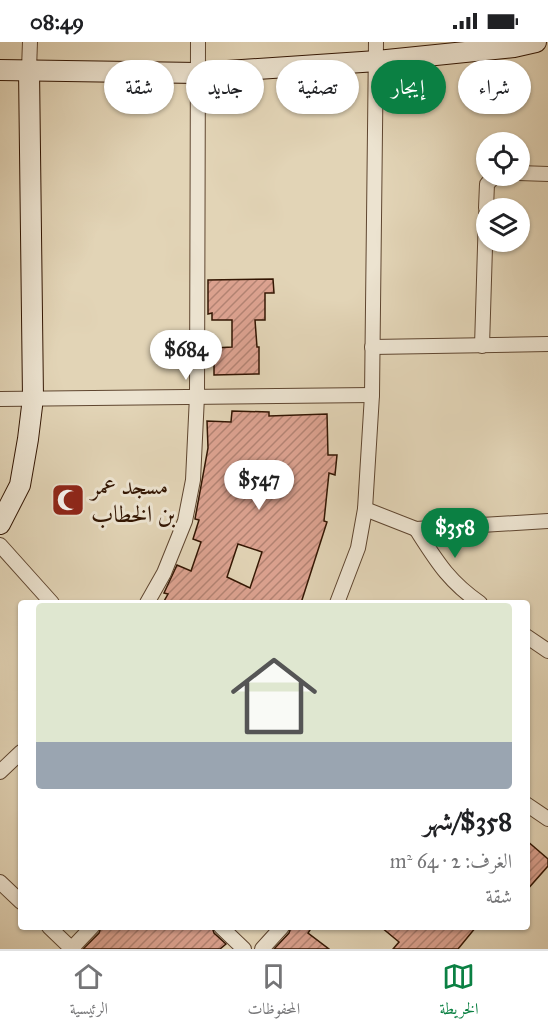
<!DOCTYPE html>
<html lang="ar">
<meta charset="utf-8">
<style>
:root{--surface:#fff;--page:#f6f6f6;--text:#202124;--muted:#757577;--line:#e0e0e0;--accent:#0b8043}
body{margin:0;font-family:"IM FELL Great Primer",Amiri,serif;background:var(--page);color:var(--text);direction:rtl;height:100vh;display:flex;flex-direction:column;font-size:22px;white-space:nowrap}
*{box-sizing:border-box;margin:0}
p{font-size:20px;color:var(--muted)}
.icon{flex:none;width:33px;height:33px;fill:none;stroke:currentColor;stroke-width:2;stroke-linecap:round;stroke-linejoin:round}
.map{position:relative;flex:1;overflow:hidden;direction:ltr}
.panel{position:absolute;left:18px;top:558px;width:512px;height:330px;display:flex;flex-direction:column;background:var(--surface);border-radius:6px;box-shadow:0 2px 4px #0004;direction:rtl}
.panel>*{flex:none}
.banner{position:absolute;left:18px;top:18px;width:513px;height:54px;direction:rtl;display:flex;gap:12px}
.controls{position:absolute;left:476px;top:90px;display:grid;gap:12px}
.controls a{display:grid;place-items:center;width:54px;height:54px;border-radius:50%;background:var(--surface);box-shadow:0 2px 4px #0004;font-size:30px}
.price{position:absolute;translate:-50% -51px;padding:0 14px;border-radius:21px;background:#fff;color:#222;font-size:20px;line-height:39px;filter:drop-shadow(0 2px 3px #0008)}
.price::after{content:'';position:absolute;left:50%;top:36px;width:18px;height:14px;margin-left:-9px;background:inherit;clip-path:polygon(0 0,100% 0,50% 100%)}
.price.active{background:var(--accent);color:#fff}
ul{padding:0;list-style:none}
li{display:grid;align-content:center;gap:12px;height:318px;padding:0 18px}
li span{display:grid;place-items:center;height:186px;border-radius:6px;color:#555}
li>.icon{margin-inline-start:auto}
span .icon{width:108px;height:108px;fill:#fffc;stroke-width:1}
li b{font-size:26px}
.tag{padding:0 21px;border-radius:27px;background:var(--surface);box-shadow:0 2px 4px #0004;font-size:21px;line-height:54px}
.tag.active{background:var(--accent);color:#fff}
.status{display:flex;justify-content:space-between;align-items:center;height:42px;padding:0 30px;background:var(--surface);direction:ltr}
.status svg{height:16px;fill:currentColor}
.dock{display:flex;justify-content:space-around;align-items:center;height:84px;border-top:2px solid var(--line);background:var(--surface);font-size:16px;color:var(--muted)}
.dock a{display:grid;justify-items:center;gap:3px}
.dock .active{color:var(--accent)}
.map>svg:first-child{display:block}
.building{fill:url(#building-hatch);stroke:#331603;stroke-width:1.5;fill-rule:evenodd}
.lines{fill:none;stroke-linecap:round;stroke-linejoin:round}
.street-casing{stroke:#5f4630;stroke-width:16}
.secondary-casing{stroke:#331603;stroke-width:22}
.street{stroke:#ece3d0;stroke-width:14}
.secondary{stroke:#ece3d0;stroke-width:20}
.labels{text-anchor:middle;stroke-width:6;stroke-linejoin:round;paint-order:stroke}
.poi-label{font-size:24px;fill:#331603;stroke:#ece3d0;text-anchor:start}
</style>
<div class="status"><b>08:49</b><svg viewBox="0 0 49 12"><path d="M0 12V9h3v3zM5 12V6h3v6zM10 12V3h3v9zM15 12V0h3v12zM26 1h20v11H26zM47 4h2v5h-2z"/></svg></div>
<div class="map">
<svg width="548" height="907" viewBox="0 0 548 907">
<defs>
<pattern id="building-hatch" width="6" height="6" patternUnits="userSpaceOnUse" patternTransform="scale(1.5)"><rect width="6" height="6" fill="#dca290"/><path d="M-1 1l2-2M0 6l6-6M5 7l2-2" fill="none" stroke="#b38373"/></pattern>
</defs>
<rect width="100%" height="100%" fill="#e2d4b6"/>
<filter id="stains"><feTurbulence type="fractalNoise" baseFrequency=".00333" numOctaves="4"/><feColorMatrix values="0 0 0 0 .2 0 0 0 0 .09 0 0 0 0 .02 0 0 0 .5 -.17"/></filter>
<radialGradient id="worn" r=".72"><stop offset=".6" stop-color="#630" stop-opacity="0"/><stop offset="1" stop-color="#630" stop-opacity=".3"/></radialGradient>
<!-- building -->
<g class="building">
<polygon points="273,237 274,251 265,251 265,278 255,278 257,305 259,305 259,332 214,333 214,306 232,305 232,278 212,278 212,271 208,272 208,238"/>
<path d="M232 369 269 370V374L327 372 328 413H337L335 433 329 431 324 479 327 480 301 561H163L168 552 164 551 177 523 191 529 201 500 193 497 199 478 195 477 208 406 207 379 231 380ZM238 502 262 510 250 546 227 535Z"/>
<polygon points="526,798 548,817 548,824 526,849"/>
<polygon points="101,885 212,885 214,891 226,902 220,907 83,907 99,891"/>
<polygon points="291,885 312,885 308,891 329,907 274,907 289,891"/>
<polygon points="381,885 476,885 458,907 393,907 399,900"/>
</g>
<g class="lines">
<defs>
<g id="street">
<polyline points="29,27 30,0"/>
<polyline points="519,131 548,132"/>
<polyline points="486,166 487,142 495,134"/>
<polyline points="482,304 486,172"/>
<polyline points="372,305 548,302"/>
<polyline points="0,357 372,353"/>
<polyline points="365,467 416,487 548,479"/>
<path d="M416 487C436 518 448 539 480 561"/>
<polyline points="0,503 52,561"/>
<polyline points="147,561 164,531 185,479 193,438 197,354 198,0"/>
<polyline points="337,561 358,506 365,467 372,353 376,0"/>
<polyline points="526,594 548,609"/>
<polyline points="0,730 21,710"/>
<polyline points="526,762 548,777"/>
<polyline points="0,840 21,860"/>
<polyline points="49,885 72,907"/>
<polyline points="221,885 244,907"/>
<polyline points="71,907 92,885"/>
<polyline points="262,907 282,885"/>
</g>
<g id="secondary">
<polyline points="0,28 198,31 377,19 514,5 536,0"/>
<polyline points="0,482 20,443 28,397 33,356 29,27"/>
</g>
</defs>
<!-- street casing -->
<use href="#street" class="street-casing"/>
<!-- secondary casing -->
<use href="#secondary" class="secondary-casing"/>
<!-- street -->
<use href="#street" class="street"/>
<!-- secondary -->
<use href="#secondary" class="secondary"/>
</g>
<!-- icons -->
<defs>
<symbol id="mosque-square" viewBox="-11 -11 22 22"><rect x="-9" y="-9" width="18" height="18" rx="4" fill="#8f2418" stroke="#ece3d0"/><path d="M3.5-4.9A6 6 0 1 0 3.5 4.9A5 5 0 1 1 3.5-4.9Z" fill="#fff"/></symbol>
</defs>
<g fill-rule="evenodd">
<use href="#mosque-square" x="49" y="439" width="38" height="38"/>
</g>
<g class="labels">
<!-- poi labels -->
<g class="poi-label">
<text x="91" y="452">مسجد عمر<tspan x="91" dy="28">بن الخطاب</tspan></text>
</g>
</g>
<rect width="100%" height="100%" filter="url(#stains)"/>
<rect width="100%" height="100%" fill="url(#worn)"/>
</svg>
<div class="controls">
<a><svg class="icon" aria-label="locate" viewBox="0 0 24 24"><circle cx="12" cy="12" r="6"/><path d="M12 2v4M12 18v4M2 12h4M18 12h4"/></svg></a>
<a><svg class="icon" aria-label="layers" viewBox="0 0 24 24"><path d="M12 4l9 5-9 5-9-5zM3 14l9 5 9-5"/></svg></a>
</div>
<b class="price" style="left:186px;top:339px">$684</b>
<b class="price" style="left:259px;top:469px">$547</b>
<b class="price active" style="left:455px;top:517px">$358</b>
<div class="banner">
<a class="tag">شراء</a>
<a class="tag active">إيجار</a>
<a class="tag">تصفية</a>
<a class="tag">جديد</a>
<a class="tag">شقة</a>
</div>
<section class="panel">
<ul>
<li><span style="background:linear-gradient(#dfe7d0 75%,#9aa5b1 0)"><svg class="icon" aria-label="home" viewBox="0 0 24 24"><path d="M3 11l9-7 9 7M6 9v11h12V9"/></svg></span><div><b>$358/شهر</b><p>الغرف: 2 · 64 m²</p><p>شقة</p></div></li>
</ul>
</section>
</div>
<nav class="dock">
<a class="active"><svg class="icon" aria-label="map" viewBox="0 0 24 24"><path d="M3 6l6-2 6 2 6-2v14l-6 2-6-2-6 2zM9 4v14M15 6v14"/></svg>الخريطة</a>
<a><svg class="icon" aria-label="saved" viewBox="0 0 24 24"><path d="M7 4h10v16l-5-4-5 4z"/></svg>المحفوظات</a>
<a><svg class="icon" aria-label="home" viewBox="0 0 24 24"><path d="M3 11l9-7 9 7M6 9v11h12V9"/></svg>الرئيسية</a>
</nav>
